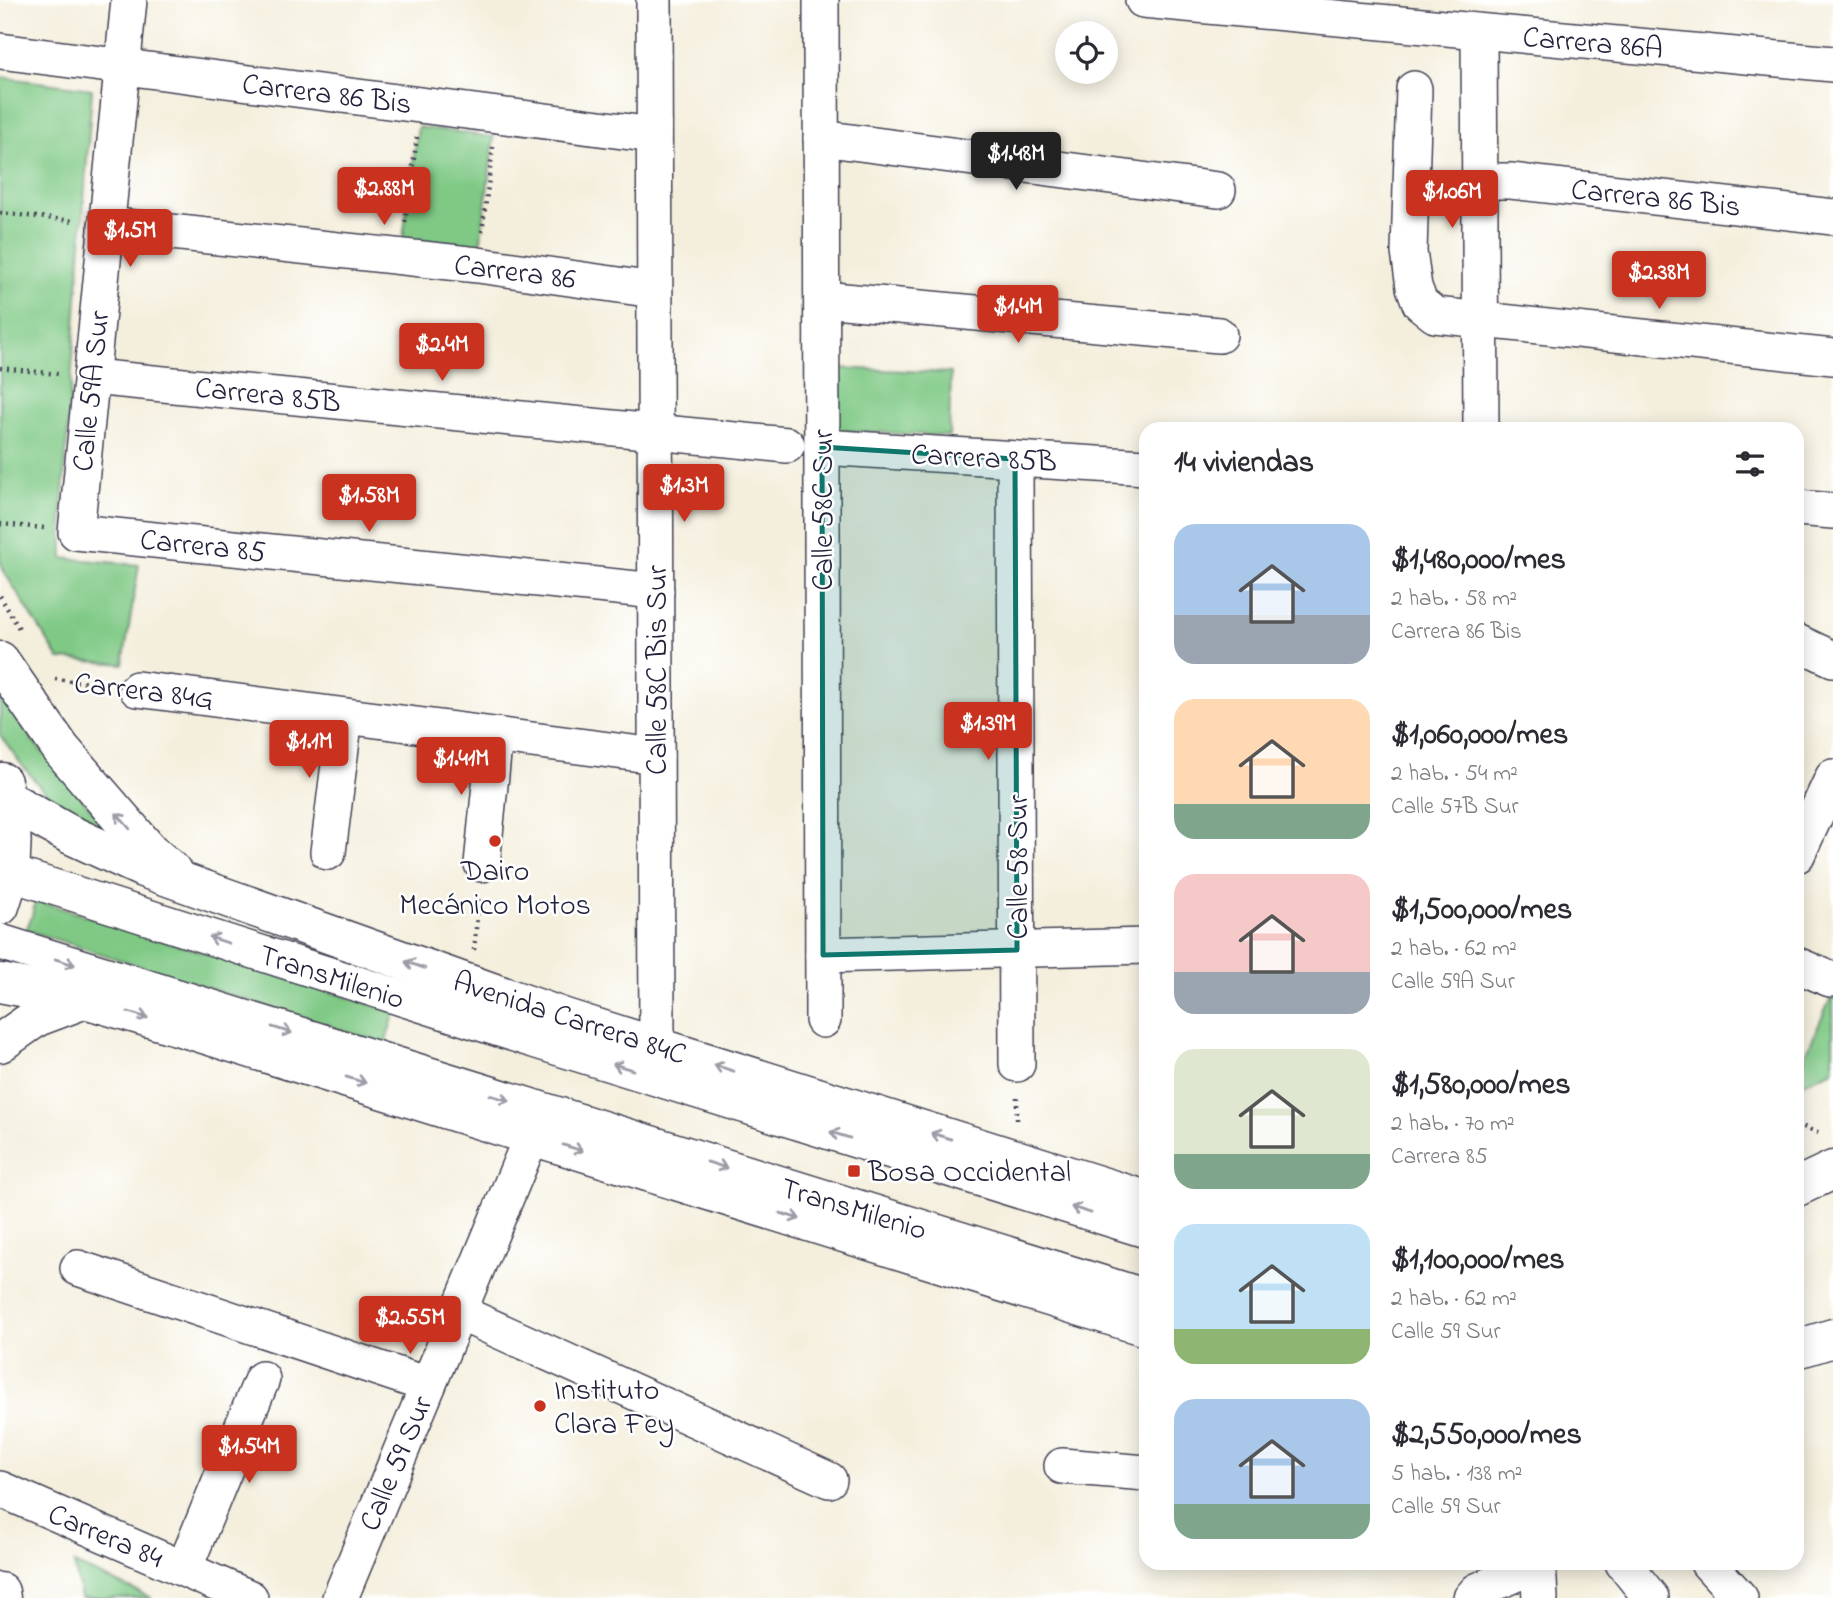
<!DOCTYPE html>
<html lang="es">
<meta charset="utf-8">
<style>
:root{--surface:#fff;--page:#f7f7f7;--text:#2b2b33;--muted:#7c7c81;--accent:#c8321e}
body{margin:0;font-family:"Indie Flower",sans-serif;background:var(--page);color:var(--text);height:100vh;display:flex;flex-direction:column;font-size:26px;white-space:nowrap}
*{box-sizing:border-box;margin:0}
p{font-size:23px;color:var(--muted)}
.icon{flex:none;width:38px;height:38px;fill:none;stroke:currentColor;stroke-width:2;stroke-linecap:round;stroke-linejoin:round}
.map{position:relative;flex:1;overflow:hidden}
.sheet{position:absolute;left:1139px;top:422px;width:665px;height:1148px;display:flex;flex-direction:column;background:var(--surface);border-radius:21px;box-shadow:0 4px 18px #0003}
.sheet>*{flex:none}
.tools{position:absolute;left:1055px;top:21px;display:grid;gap:14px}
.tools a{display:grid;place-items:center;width:63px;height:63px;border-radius:50%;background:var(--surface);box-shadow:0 4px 18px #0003;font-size:35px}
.price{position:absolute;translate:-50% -60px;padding:0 16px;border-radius:7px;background:var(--accent);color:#fff;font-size:23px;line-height:46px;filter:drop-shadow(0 2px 4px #0008)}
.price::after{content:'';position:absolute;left:50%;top:42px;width:21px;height:16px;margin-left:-10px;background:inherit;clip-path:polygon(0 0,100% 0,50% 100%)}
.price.active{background:#222;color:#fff}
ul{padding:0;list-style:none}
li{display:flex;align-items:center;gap:21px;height:175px;padding:0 35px}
li span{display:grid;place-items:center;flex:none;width:196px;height:140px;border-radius:21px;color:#555}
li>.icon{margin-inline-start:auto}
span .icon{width:84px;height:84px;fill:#fffc;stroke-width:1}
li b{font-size:30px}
h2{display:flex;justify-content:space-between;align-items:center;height:84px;padding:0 35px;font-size:30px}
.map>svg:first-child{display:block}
.green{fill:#7fc985;stroke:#507660;stroke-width:2}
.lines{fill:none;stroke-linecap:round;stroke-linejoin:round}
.minor-casing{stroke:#424153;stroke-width:38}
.major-casing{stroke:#424153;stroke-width:41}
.path{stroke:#424153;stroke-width:4.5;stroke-dasharray:2 5;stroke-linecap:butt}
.minor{stroke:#fff;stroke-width:35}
.major{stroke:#fff;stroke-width:38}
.oneway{stroke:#9c9ca7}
.marked{fill:#0f766e;fill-opacity:0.2;stroke:#0f766e;stroke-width:5;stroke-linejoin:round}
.poi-dot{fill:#c8321e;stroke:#fff;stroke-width:2.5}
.labels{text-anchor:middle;stroke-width:5;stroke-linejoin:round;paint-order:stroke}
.street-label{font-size:30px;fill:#22223b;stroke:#fff}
.poi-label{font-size:30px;fill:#22223b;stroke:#fff;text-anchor:start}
</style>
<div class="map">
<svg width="1833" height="1598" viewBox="0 0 1833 1598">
<rect width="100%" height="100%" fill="#fff"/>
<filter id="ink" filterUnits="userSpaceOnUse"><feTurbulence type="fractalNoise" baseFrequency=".0143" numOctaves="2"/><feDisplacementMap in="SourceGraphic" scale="14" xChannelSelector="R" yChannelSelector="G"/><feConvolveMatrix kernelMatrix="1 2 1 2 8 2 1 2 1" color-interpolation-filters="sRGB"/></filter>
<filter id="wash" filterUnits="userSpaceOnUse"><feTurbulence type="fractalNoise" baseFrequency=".00686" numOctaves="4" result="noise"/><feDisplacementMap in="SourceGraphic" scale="28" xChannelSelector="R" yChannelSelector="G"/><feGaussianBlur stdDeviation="1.57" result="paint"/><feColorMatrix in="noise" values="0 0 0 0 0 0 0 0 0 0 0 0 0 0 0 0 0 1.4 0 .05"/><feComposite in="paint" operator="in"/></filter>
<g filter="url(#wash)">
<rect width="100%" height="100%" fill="#f4efdd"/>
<!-- green -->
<g class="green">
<polygon points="0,77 92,89 62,509 63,558 139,565 123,664 59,659 3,570 0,560"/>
<polygon points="418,127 494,137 480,247 403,238"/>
<polygon points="838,368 951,373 949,436 835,430"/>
<polygon points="0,695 33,741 116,838 52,801 21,764 0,735"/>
<polygon points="35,900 395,1012 385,1044 26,930 32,916"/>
<polygon points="1833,993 1833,1070 1797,1086 1797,1074"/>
<polygon points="74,1564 152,1598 81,1598"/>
</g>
</g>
<g filter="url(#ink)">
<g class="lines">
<defs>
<g id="minor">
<polyline points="129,0 76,532 656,591"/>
<polyline points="654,0 657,1047"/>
<polyline points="821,0 823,1020"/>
<polyline points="1143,0 1833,64"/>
<polyline points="1479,32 1481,429"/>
<polyline points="0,51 654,135"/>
<polyline points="1414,89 1409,252 1414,287 1420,303 1435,315 1833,357"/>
<polyline points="821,138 1218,190"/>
<polyline points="1479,181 1511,181 1833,217"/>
<polyline points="106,225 478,265 654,290"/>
<polyline points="822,299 1219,335"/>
<polyline points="92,377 787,445"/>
<polyline points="822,447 1146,467"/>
<polyline points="1015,459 1017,1064"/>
<polyline points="1797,508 1833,511"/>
<polyline points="1797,642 1833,659"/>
<polyline points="137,689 656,756"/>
<polyline points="328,852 345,716"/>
<polyline points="1797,855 1833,777"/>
<polyline points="482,864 495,735"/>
<polyline points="0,870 540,1042 1146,1230"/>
<polyline points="0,942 1146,1297"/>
<polyline points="823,955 1146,946"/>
<polyline points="1797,965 1830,979"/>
<polyline points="78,1268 428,1385"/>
<polyline points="458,1312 829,1480"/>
<polyline points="1062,1466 1146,1473"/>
<polyline points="0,1489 250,1598"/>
<polyline points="1538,1563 1540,1598"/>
<polyline points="1623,1563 1651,1598"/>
<polyline points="1708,1563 1740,1598"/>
<polyline points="184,1569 262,1379"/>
<polyline points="340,1598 532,1135"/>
<polyline points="1471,1598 1477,1591 1539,1563"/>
</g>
<g id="major">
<polyline points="0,661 61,749 150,852 172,871"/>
<polyline points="8,800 69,834 143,868 565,1018 1146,1200"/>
<path d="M0 906C15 865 15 823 2 782"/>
<polyline points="0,983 85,999 194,1031 1146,1327"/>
<polyline points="0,1043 37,1017 85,999"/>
<polyline points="1797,1187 1833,1170"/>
<polyline points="1797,1349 1833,1338"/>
<polyline points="0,1592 1,1598"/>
</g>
</defs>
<!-- minor casing -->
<use href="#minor" class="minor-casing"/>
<!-- major casing -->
<use href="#major" class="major-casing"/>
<!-- path -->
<g class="path">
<polyline points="0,213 74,221"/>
<polyline points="405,222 417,137"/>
<polyline points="482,232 493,147"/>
<polyline points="0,368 59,374"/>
<polyline points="0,524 44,528"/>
<polyline points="0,596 20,630"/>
<polyline points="55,679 106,685"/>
<polyline points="474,950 479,896"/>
<polyline points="1017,1097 1017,1123"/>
<polyline points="1797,1124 1822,1135"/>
</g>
<!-- minor -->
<use href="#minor" class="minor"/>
<!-- major -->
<use href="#major" class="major"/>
</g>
<!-- one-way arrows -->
<defs><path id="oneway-shaft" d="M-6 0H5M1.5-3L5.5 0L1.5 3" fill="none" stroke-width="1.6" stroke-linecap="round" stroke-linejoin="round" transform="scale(1.75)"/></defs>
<g class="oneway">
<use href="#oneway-shaft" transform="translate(123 821) rotate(-131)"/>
<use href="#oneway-shaft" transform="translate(219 940) rotate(-162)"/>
<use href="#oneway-shaft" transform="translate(65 962) rotate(17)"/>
<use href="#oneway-shaft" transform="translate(415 965) rotate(-161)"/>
<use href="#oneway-shaft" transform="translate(138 1015) rotate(17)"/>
<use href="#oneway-shaft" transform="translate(282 1030) rotate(17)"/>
<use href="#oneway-shaft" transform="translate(623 1067) rotate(-163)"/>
<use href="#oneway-shaft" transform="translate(724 1068) rotate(-162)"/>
<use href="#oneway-shaft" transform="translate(356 1080) rotate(17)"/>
<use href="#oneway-shaft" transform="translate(500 1098) rotate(17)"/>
<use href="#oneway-shaft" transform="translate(840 1135) rotate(-163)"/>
<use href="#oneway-shaft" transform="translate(941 1136) rotate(-163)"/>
<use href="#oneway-shaft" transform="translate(573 1148) rotate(17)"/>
<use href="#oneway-shaft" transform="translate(717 1165) rotate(17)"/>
<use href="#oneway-shaft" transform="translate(1081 1210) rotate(-163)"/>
<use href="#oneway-shaft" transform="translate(790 1216) rotate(17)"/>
</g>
</g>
<!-- marked area -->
<path class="marked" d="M822 447 1015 459 1017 950 823 955Z"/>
<!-- markers -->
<g class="poi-dot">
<circle cx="495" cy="841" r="7"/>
<rect x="847" y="1164" width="14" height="14" rx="3.5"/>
<circle cx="540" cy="1406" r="7"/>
</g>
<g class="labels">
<!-- street labels -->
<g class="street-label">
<text transform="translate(1593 42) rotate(5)" y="10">Carrera 86A</text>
<text transform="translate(327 93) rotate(7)" y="10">Carrera 86 Bis</text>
<text transform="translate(1656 197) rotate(6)" y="10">Carrera 86 Bis</text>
<text transform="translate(515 271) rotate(7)" y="10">Carrera 86</text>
<text transform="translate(90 391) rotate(-84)" y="10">Calle 59A Sur</text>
<text transform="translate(268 394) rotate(6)" y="10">Carrera 85B</text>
<text transform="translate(984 457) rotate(3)" y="10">Carrera 85B</text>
<text transform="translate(822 510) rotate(-90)" y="10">Calle 58C Sur</text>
<text transform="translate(203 545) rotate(6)" y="10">Carrera 85</text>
<text transform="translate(656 670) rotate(-90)" y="10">Calle 58C Bis Sur</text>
<text transform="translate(144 690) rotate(7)" y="10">Carrera 84G</text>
<text transform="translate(1017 867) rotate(-90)" y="10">Calle 58 Sur</text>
<text transform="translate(332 976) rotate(18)" y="10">TransMilenio</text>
<text transform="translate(570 1017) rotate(18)" y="10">Avenida Carrera 84C</text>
<text transform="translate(854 1208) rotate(17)" y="10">TransMilenio</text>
<text transform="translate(395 1463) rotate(-67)" y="10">Calle 59 Sur</text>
<text transform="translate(106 1535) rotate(23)" y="10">Carrera 84</text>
</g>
<!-- poi labels -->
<g class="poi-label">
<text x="495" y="880" text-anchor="middle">Dairo<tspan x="495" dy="34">Mecánico Motos</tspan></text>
<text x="868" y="1181">Bosa Occidental</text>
<text x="554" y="1399">Instituto<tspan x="554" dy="34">Clara Fey</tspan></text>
</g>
</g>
</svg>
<div class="tools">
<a><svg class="icon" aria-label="locate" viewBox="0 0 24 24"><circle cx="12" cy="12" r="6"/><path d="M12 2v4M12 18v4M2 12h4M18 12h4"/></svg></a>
</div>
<b class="price active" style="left:1016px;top:192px">$1.48M</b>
<b class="price" style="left:384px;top:227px">$2.88M</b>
<b class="price" style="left:1452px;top:230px">$1.06M</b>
<b class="price" style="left:130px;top:269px">$1.5M</b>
<b class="price" style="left:1659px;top:311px">$2.38M</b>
<b class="price" style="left:1018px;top:345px">$1.4M</b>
<b class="price" style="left:442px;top:383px">$2.4M</b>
<b class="price" style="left:684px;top:524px">$1.3M</b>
<b class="price" style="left:369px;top:534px">$1.58M</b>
<b class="price" style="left:988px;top:762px">$1.39M</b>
<b class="price" style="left:309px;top:780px">$1.1M</b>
<b class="price" style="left:461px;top:797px">$1.41M</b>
<b class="price" style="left:410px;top:1356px">$2.55M</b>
<b class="price" style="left:249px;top:1485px">$1.54M</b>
<section class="sheet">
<h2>14 viviendas<svg class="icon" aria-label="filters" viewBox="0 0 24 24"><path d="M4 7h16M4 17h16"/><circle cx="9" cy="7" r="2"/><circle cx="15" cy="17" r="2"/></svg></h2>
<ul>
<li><span style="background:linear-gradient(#a9c7e8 65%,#9aa5b1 0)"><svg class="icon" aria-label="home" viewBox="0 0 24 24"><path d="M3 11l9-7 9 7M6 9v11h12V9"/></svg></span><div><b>$1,480,000/mes</b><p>2 hab. · 58 m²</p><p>Carrera 86 Bis</p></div></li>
<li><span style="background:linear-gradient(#ffd9b3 75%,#7fa58c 0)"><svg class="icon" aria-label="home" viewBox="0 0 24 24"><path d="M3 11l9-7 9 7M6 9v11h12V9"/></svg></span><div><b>$1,060,000/mes</b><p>2 hab. · 54 m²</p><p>Calle 57B Sur</p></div></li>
<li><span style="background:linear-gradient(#f6c9c9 70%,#9aa5b1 0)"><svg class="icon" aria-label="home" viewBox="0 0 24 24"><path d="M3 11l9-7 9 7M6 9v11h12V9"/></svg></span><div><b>$1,500,000/mes</b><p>2 hab. · 62 m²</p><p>Calle 59A Sur</p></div></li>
<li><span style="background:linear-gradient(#dfe7d0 75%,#7fa58c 0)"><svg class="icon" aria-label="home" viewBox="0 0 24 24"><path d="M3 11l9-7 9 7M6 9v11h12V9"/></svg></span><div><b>$1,580,000/mes</b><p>2 hab. · 70 m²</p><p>Carrera 85</p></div></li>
<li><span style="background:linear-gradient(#bfe0f5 75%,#8fb573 0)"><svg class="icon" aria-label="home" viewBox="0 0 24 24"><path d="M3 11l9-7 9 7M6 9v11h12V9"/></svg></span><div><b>$1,100,000/mes</b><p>2 hab. · 62 m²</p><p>Calle 59 Sur</p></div></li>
<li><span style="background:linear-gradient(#a9c7e8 75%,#7fa58c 0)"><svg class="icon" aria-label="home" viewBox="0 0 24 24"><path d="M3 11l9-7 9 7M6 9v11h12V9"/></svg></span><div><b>$2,550,000/mes</b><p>5 hab. · 138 m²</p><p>Calle 59 Sur</p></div></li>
</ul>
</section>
</div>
